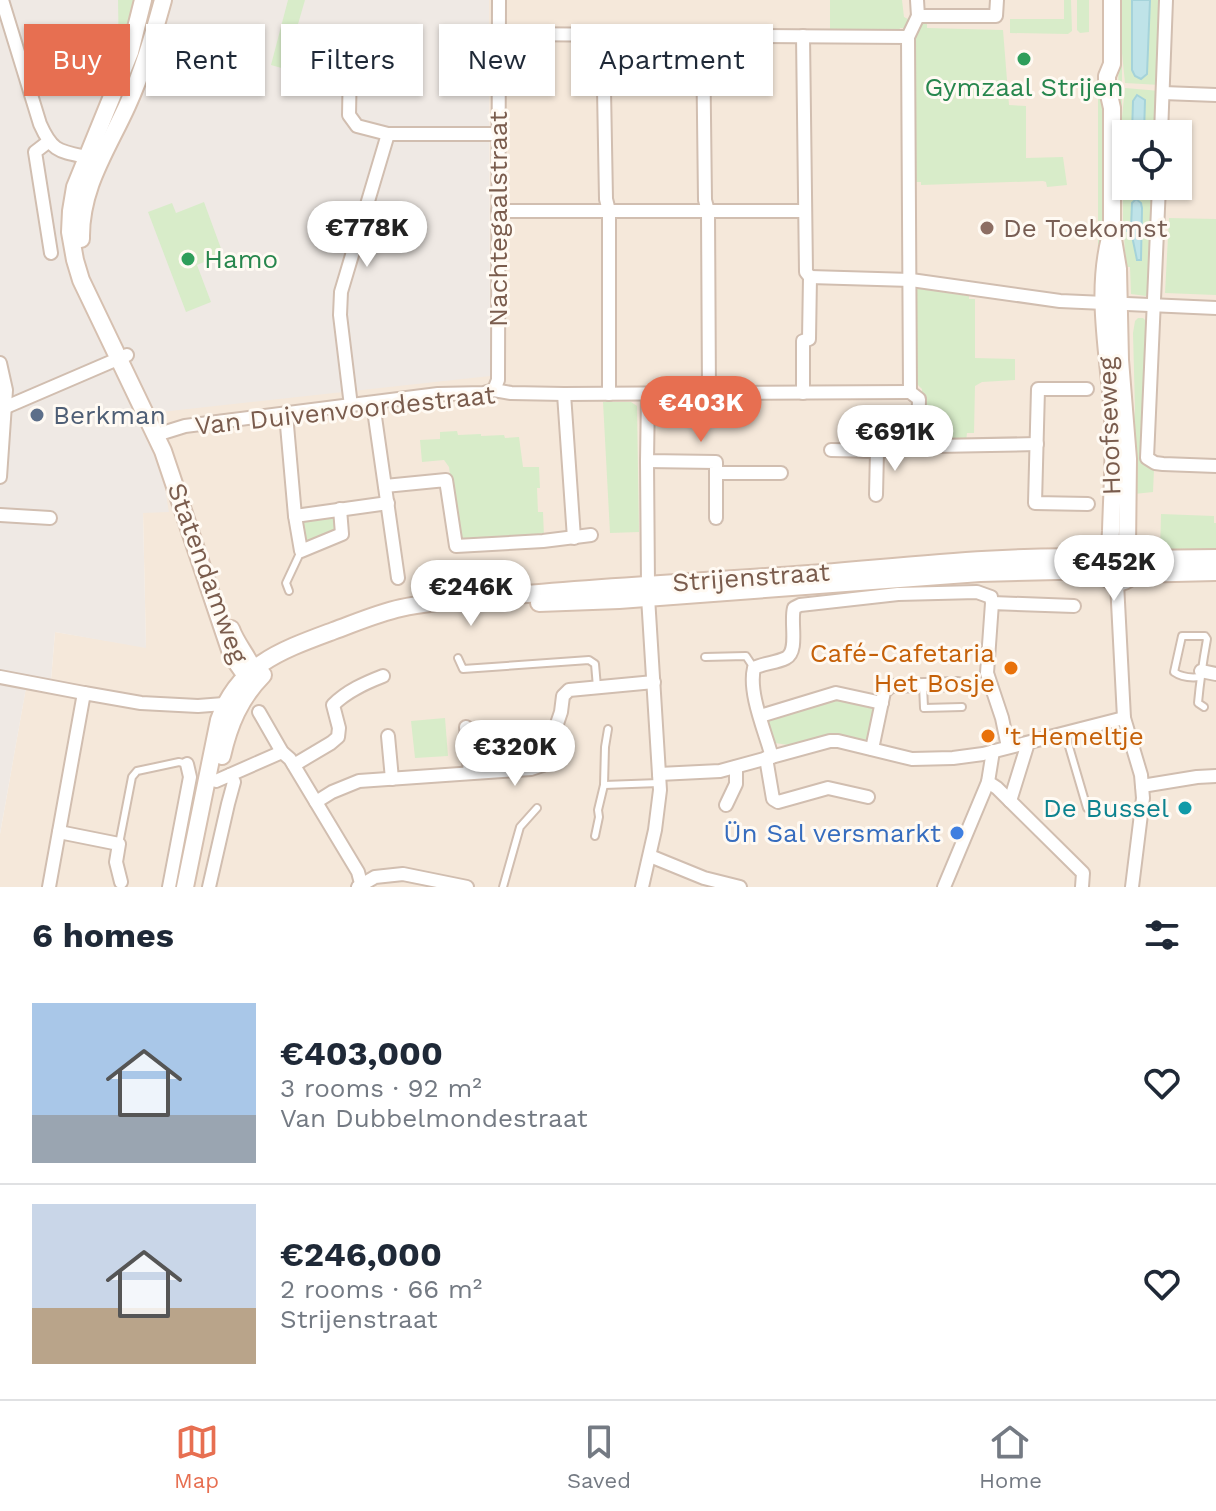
<!DOCTYPE html>
<meta charset="utf-8">
<style>
:root{--surface:#fff;--page:#f6f6f7;--text:#1f2937;--muted:#747a83;--line:#e0e1e3;--accent:#e76f51}
body{margin:0;font-family:"Work Sans",sans-serif;background:var(--page);color:var(--text);height:100vh;display:flex;flex-direction:column;font-size:30px;white-space:nowrap}
*{box-sizing:border-box;margin:0}
p{font-size:26px;color:var(--muted)}
.icon{flex:none;width:44px;height:44px;fill:none;stroke:currentColor;stroke-width:2;stroke-linecap:round;stroke-linejoin:round}
.map{position:relative;height:887px;overflow:hidden}
.side{display:flex;flex-direction:column;background:var(--surface);flex:1}
.side>*{flex:none}
.banner{position:absolute;left:24px;top:24px;width:800px;height:72px;display:flex;gap:16px}
.buttons{position:absolute;left:1112px;top:120px;display:grid;gap:16px}
.buttons a{display:grid;place-items:center;width:80px;height:80px;border-radius:0px;background:var(--surface);box-shadow:0 2px 6px #0004;font-size:40px}
.price{position:absolute;translate:-50% -68px;padding:0 18px;border-radius:28px;background:#fff;color:#222;font-size:26px;line-height:52px;filter:drop-shadow(0 2px 4px #0008)}
.price::after{content:'';position:absolute;left:50%;top:48px;width:24px;height:18px;margin-left:-12px;background:inherit;clip-path:polygon(0 0,100% 0,50% 100%)}
.price.current{background:var(--accent);color:#fff}
ul{padding:0;list-style:none}
li{display:flex;align-items:center;gap:24px;height:200px;padding:0 32px}
li+li{border-top:2px solid var(--line)}
li span{display:grid;place-items:center;flex:none;width:224px;height:160px;border-radius:0px;color:#555}
li>.icon{margin-inline-start:auto}
span .icon{width:96px;height:96px;fill:#fffc;stroke-width:1}
li b{font-size:34px}
h2{display:flex;justify-content:space-between;align-items:center;height:96px;padding:0 32px;font-size:34px}
.tag{padding:0 28px;border-radius:0px;background:var(--surface);box-shadow:0 2px 6px #0004;font-size:28px;line-height:72px}
.tag.current{background:var(--accent);color:#fff}
.tabs{display:flex;justify-content:space-around;align-items:center;height:112px;border-top:2px solid var(--line);background:var(--surface);font-size:22px;color:var(--muted)}
.tabs a{display:grid;justify-items:center;gap:4px}
.tabs .current{color:var(--accent)}
.map>svg:first-child{display:block}
.residential{fill:#f5e8da;fill-rule:evenodd}
.industrial{fill:#efe9e4}
.green{fill:#d8ecc9}
.water{fill:#bfe3e8;stroke:#a5d3da;stroke-width:2}
.lines{fill:none;stroke-linecap:round;stroke-linejoin:round}
.lane-casing{stroke:#d1beb0;stroke-width:10}
.street-casing{stroke:#d1beb0;stroke-width:16}
.secondary-casing{stroke:#d6c0b0;stroke-width:20}
.lane{stroke:#fff;stroke-width:6}
.street{stroke:#fff;stroke-width:12}
.secondary{stroke:#fff;stroke-width:16}
.leisure-dot{fill:#2e9e5b;stroke:#fffaf3;stroke-width:3}
.education-dot{fill:#8d6e63;stroke:#fffaf3;stroke-width:3}
.service-dot{fill:#5c6f8a;stroke:#fffaf3;stroke-width:3}
.food-dot{fill:#e8710a;stroke:#fffaf3;stroke-width:3}
.culture-dot{fill:#0f9aa8;stroke:#fffaf3;stroke-width:3}
.shop-dot{fill:#3f7fe0;stroke:#fffaf3;stroke-width:3}
.labels{text-anchor:middle;stroke-width:6;stroke-linejoin:round;paint-order:stroke}
.leisure-label{font-size:26px;fill:#27864d;stroke:#fffaf3}
.street-label{font-size:26px;fill:#7a5c4d;stroke:#fffaf3}
.education-label{font-size:26px;fill:#785e54;stroke:#fffaf3;text-anchor:start}
.service-label{font-size:26px;fill:#4e5e75;stroke:#fffaf3;text-anchor:start}
.food-label{font-size:26px;fill:#c56008;stroke:#fffaf3;text-anchor:end}
.culture-label{font-size:26px;fill:#0d838f;stroke:#fffaf3;text-anchor:end}
.shop-label{font-size:26px;fill:#366cbe;stroke:#fffaf3;text-anchor:end}
</style>
<div class="map">
<svg width="1216" height="887" viewBox="0 0 1216 887">
<rect width="100%" height="100%" fill="#fdf6ec"/>
<!-- residential -->
<path class="residential" d="M489 0H1216V887H0V834L26 687 50 692 55 632 146 647 143 512H168L152 412 490 375ZM1126 134H1178V186H1126Z"/>
<!-- industrial -->
<polygon class="industrial" points="0,0 489,0 490,376 152,413 169,512 143,513 146,648 55,632 50,692 26,688 0,834"/>
<!-- green -->
<g class="green">
<polygon points="118,0 136,0 119,60"/>
<polygon points="288,0 305,0 285,69 271,65"/>
<polygon points="830,0 902,0 904,17 916,23 927,20 927,28 1003,30 1009,105 1026,106 1026,158 1063,157 1067,185 1047,187 1046,182 1043,181 921,185 921,182 915,182 916,28 900,28 899,31 830,32"/>
<polygon points="1064,0 1071,0 1072,31 1068,34 1010,33 1010,19 1064,19"/>
<polygon points="1077,0 1089,0 1089,32 1080,33 1077,30"/>
<polygon points="1118,0 1132,0 1132,70 1140,79 1147,74 1150,0 1163,0 1160,85 1125,83 1122,53 1122,117 1125,88 1160,91 1158,134 1144,134 1145,100 1137,96 1133,101 1132,134 1126,134 1126,186 1156,186 1148,292 1146,296 1131,294 1130,267 1126,267 1123,222 1122,121 1119,208"/>
<polygon points="1104,88 1106,236 1098,267 1098,89"/>
<polygon points="204,202 223,254 197,265 211,302 186,312 148,212 172,203 176,213"/>
<polygon points="1169,218 1216,219 1216,295 1165,293"/>
<polygon points="917,288 969,296 969,299 975,299 975,358 1015,359 1015,380 982,382 975,386 974,433 967,433 966,442 935,439 929,434 922,434 922,389 915,382 915,290"/>
<polygon points="1138,318 1143,318 1148,323 1146,462 1154,469 1153,492 1134,494 1134,422 1135,409 1133,333 1135,321"/>
<polygon points="603,402 631,402 637,406 639,532 610,533"/>
<polygon points="457,431 458,435 481,434 481,436 504,435 505,438 519,437 523,467 539,467 540,488 537,488 538,512 543,512 544,537 459,540 449,467 444,460 422,462 420,440 440,439 440,432"/>
<polygon points="1161,514 1214,516 1214,523 1216,523 1216,550 1160,553"/>
<polygon points="337,516 338,532 305,541 303,520"/>
<path d="M840 698 872 706C874 717 872 732 865 741L827 735 788 745 775 743 768 721 771 717Z"/>
<polygon points="445,718 448,756 415,758 411,721"/>
</g>
<!-- water -->
<g class="water">
<polygon points="1132,0 1150,0 1147,74 1141,79 1135,76 1132,70"/>
<polygon points="1137,95 1145,100 1144,134 1132,134 1133,101"/>
<polygon points="1136,199 1141,203 1142,208 1141,260 1137,260 1131,231 1127,231 1127,228 1131,228 1132,203"/>
</g>
<g class="lines">
<defs>
<g id="lane">
<polyline points="289,591 286,583 301,551"/>
<polyline points="705,657 746,656 754,668"/>
<polyline points="458,658 463,669 589,660 595,664 597,687"/>
<path d="M1200 677C1191 678 1181 677 1174 672L1182 636H1205L1207 639C1203 661 1200 681 1198 703L1204 707"/>
<polyline points="923,685 924,708 962,707"/>
<polyline points="1065,733 1087,808"/>
<polyline points="604,785 659,783"/>
<polyline points="595,836 599,817 598,810 604,785 605,747 608,729"/>
<polyline points="119,844 132,777 137,771 179,762 187,764"/>
<polyline points="503,887 520,827 537,808"/>
</g>
<g id="street">
<path d="M2 0 40 124C52 151 58 151 86 157"/>
<polyline points="917,0 918,16 996,16 997,0"/>
<polyline points="499,34 908,37"/>
<polyline points="603,35 606,199 609,211 609,394"/>
<polyline points="703,35 705,200 708,211 709,394"/>
<polyline points="803,36 806,272 810,277 809,339 803,341 803,393"/>
<polyline points="350,64 349,115 357,126 388,134 498,134"/>
<polyline points="1163,93 1216,95"/>
<polyline points="1161,134 1166,0"/>
<polyline points="48,142 35,152 51,253"/>
<polyline points="1159,186 1147,458 1155,463 1163,464 1216,466"/>
<polyline points="498,211 805,211"/>
<polyline points="810,277 911,280 1060,301 1216,308"/>
<polyline points="0,363 6,390 0,477"/>
<polyline points="1087,389 1038,389 1035,503 1088,504"/>
<polyline points="494,390 498,380 499,0"/>
<polyline points="910,392 908,37 918,16"/>
<polyline points="910,392 919,399 918,443"/>
<polyline points="564,394 574,538"/>
<polyline points="648,394 647,461 716,462 716,473 781,473"/>
<polyline points="373,403 398,578"/>
<polyline points="351,406 340,315 341,292 388,134"/>
<polyline points="6,407 127,355"/>
<polyline points="286,414 295,516 301,551 342,534 340,509"/>
<polyline points="156,435 185,426 438,394 484,393 494,390 511,393 564,394 910,392"/>
<polyline points="831,450 877,451 915,448 918,443 936,446 1037,444"/>
<polyline points="647,461 648,584"/>
<polyline points="716,473 716,518"/>
<polyline points="385,486 446,480 456,546 543,541 591,535"/>
<polyline points="876,495 877,451"/>
<polyline points="0,515 50,518"/>
<polyline points="295,516 388,503"/>
<polyline points="1117,583 1124,718 1141,775 1143,798 1132,887"/>
<polyline points="1201,671 1216,674"/>
<polyline points="0,677 84,693"/>
<polyline points="259,712 282,752 290,759 358,872 362,887"/>
<polyline points="760,716 836,693 882,703"/>
<polyline points="466,727 470,773"/>
<polyline points="388,736 392,779"/>
<polyline points="1008,747 1002,718 987,673 992,603 1074,606"/>
<polyline points="872,749 884,692 891,686 958,684"/>
<polyline points="993,751 988,782 997,788 1083,873 1082,887"/>
<path d="M772 757C765 731 748 693 754 668 764 663 776 663 786 658 799 651 790 622 794 608L800 605 898 594 977 592 991 597 992 603"/>
<polyline points="766,758 773,799 778,802 828,788 868,797"/>
<path d="M294 765 331 743 338 737 339 728 333 705C347 691 365 683 383 676"/>
<polyline points="659,774 720,771 830,741 838,741 912,759 953,758 983,754 1124,718"/>
<polyline points="216,781 282,752"/>
<polyline points="1142,786 1197,777 1216,776"/>
<polyline points="1010,801 1028,743"/>
<polyline points="316,802 332,792 359,781 531,769 543,765 561,712 563,696 569,690 654,682"/>
<polyline points="726,805 736,784 736,767"/>
<polyline points="59,832 119,844 116,862 121,882"/>
<polyline points="650,856 704,878 740,887"/>
<polyline points="49,887 84,693 141,703 198,706 224,704"/>
<polyline points="169,887 190,777 187,764"/>
<polyline points="209,887 228,804 234,782 230,775"/>
<polyline points="358,887 375,877 403,874 467,887"/>
<polyline points="642,887 655,830 660,790 648,597"/>
<polyline points="944,887 988,782"/>
</g>
<g id="secondary">
<polyline points="143,0 130,52 75,187 71,211 70,232 75,260 81,280 163,451 232,656 246,676 257,681"/>
<polyline points="1112,0 1112,64 1107,76 1107,86 1112,108 1112,233 1118,269 1120,360 1128,459 1127,548"/>
<path d="M81 239C80 188 107 150 127 106 143 71 153 36 163 0"/>
<circle cx="1118" cy="564" r="18"/>
<path d="M1110 548 1111 531C1112 493 1115 455 1113 418 1110 359 1095 297 1110 238"/>
<polyline points="1136,559 1216,558"/>
<polyline points="1134,574 1216,572"/>
<polyline points="539,603 619,600 980,573 1100,570"/>
<path d="M231 629C237 646 250 658 255 675"/>
<path d="M222 756C229 725 240 698 263 675"/>
<path d="M185 887 219 720C238 665 282 650 333 631 355 623 378 613 401 608 438 600 478 599 515 595 604 587 692 582 781 576 887 569 993 554 1100 558"/>
</g>
</defs>
<!-- lane casing -->
<use href="#lane" class="lane-casing"/>
<!-- street casing -->
<use href="#street" class="street-casing"/>
<!-- secondary casing -->
<use href="#secondary" class="secondary-casing"/>
<!-- lane -->
<use href="#lane" class="lane"/>
<!-- street -->
<use href="#street" class="street"/>
<!-- secondary -->
<use href="#secondary" class="secondary"/>
</g>
<!-- markers -->
<g class="leisure-dot">
<circle cx="1024" cy="59" r="8"/>
<circle cx="188" cy="259" r="8"/>
</g>
<circle class="education-dot" cx="987" cy="228" r="8"/>
<circle class="service-dot" cx="37" cy="415" r="8"/>
<g class="food-dot">
<circle cx="1011" cy="668" r="8"/>
<circle cx="988" cy="736" r="8"/>
</g>
<circle class="culture-dot" cx="1185" cy="808" r="8"/>
<circle class="shop-dot" cx="957" cy="833" r="8"/>
<g class="labels">
<!-- leisure labels -->
<g class="leisure-label">
<text x="1024" y="96">Gymzaal Strijen</text>
<text x="204" y="268" text-anchor="start">Hamo</text>
</g>
<!-- street labels -->
<g class="street-label">
<text transform="translate(498 219) rotate(-90)" y="9">Nachtegaalstraat</text>
<text transform="translate(345 410) rotate(-6)" y="9">Van Duivenvoordestraat</text>
<text transform="translate(1109 426) rotate(-92)" y="9">Hoofseweg</text>
<text transform="translate(208 573) rotate(70)" y="9">Statendamweg</text>
<text transform="translate(751 577) rotate(-4)" y="9">Strijenstraat</text>
</g>
<!-- education labels -->
<g class="education-label">
<text x="1003" y="237">De Toekomst</text>
</g>
<!-- service labels -->
<g class="service-label">
<text x="53" y="424">Berkman</text>
</g>
<!-- food labels -->
<g class="food-label">
<text x="995" y="662">Café-Cafetaria<tspan x="995" dy="30">Het Bosje</tspan></text>
<text x="1004" y="745" text-anchor="start">'t Hemeltje</text>
</g>
<!-- culture labels -->
<g class="culture-label">
<text x="1169" y="817">De Bussel</text>
</g>
<!-- shop labels -->
<g class="shop-label">
<text x="941" y="842">Ün Sal versmarkt</text>
</g>
</g>
</svg>
<div class="buttons">
<a><svg class="icon" aria-label="locate" viewBox="0 0 24 24"><circle cx="12" cy="12" r="6"/><path d="M12 2v4M12 18v4M2 12h4M18 12h4"/></svg></a>
</div>
<b class="price" style="left:367px;top:269px">€778K</b>
<b class="price current" style="left:701px;top:444px">€403K</b>
<b class="price" style="left:895px;top:473px">€691K</b>
<b class="price" style="left:1114px;top:603px">€452K</b>
<b class="price" style="left:471px;top:628px">€246K</b>
<b class="price" style="left:515px;top:788px">€320K</b>
<div class="banner">
<a class="tag current">Buy</a>
<a class="tag">Rent</a>
<a class="tag">Filters</a>
<a class="tag">New</a>
<a class="tag">Apartment</a>
</div>
</div>
<section class="side">
<h2>6 homes<svg class="icon" aria-label="filters" viewBox="0 0 24 24"><path d="M4 7h16M4 17h16"/><circle cx="9" cy="7" r="2"/><circle cx="15" cy="17" r="2"/></svg></h2>
<ul>
<li><span style="background:linear-gradient(#a9c7e8 70%,#9aa5b1 0)"><svg class="icon" aria-label="home" viewBox="0 0 24 24"><path d="M3 11l9-7 9 7M6 9v11h12V9"/></svg></span><div><b>€403,000</b><p>3 rooms · 92 m²</p><p>Van Dubbelmondestraat</p></div><svg class="icon" aria-label="heart" viewBox="0 0 24 24"><path d="M12 20l-8-8c-3-5 5-10 8-4 3-6 11-1 8 4z"/></svg></li>
<li><span style="background:linear-gradient(#c9d6e8 65%,#b9a48a 0)"><svg class="icon" aria-label="home" viewBox="0 0 24 24"><path d="M3 11l9-7 9 7M6 9v11h12V9"/></svg></span><div><b>€246,000</b><p>2 rooms · 66 m²</p><p>Strijenstraat</p></div><svg class="icon" aria-label="heart" viewBox="0 0 24 24"><path d="M12 20l-8-8c-3-5 5-10 8-4 3-6 11-1 8 4z"/></svg></li>
</ul>
</section>
<nav class="tabs">
<a class="current"><svg class="icon" aria-label="map" viewBox="0 0 24 24"><path d="M3 6l6-2 6 2 6-2v14l-6 2-6-2-6 2zM9 4v14M15 6v14"/></svg>Map</a>
<a><svg class="icon" aria-label="saved" viewBox="0 0 24 24"><path d="M7 4h10v16l-5-4-5 4z"/></svg>Saved</a>
<a><svg class="icon" aria-label="home" viewBox="0 0 24 24"><path d="M3 11l9-7 9 7M6 9v11h12V9"/></svg>Home</a>
</nav>
